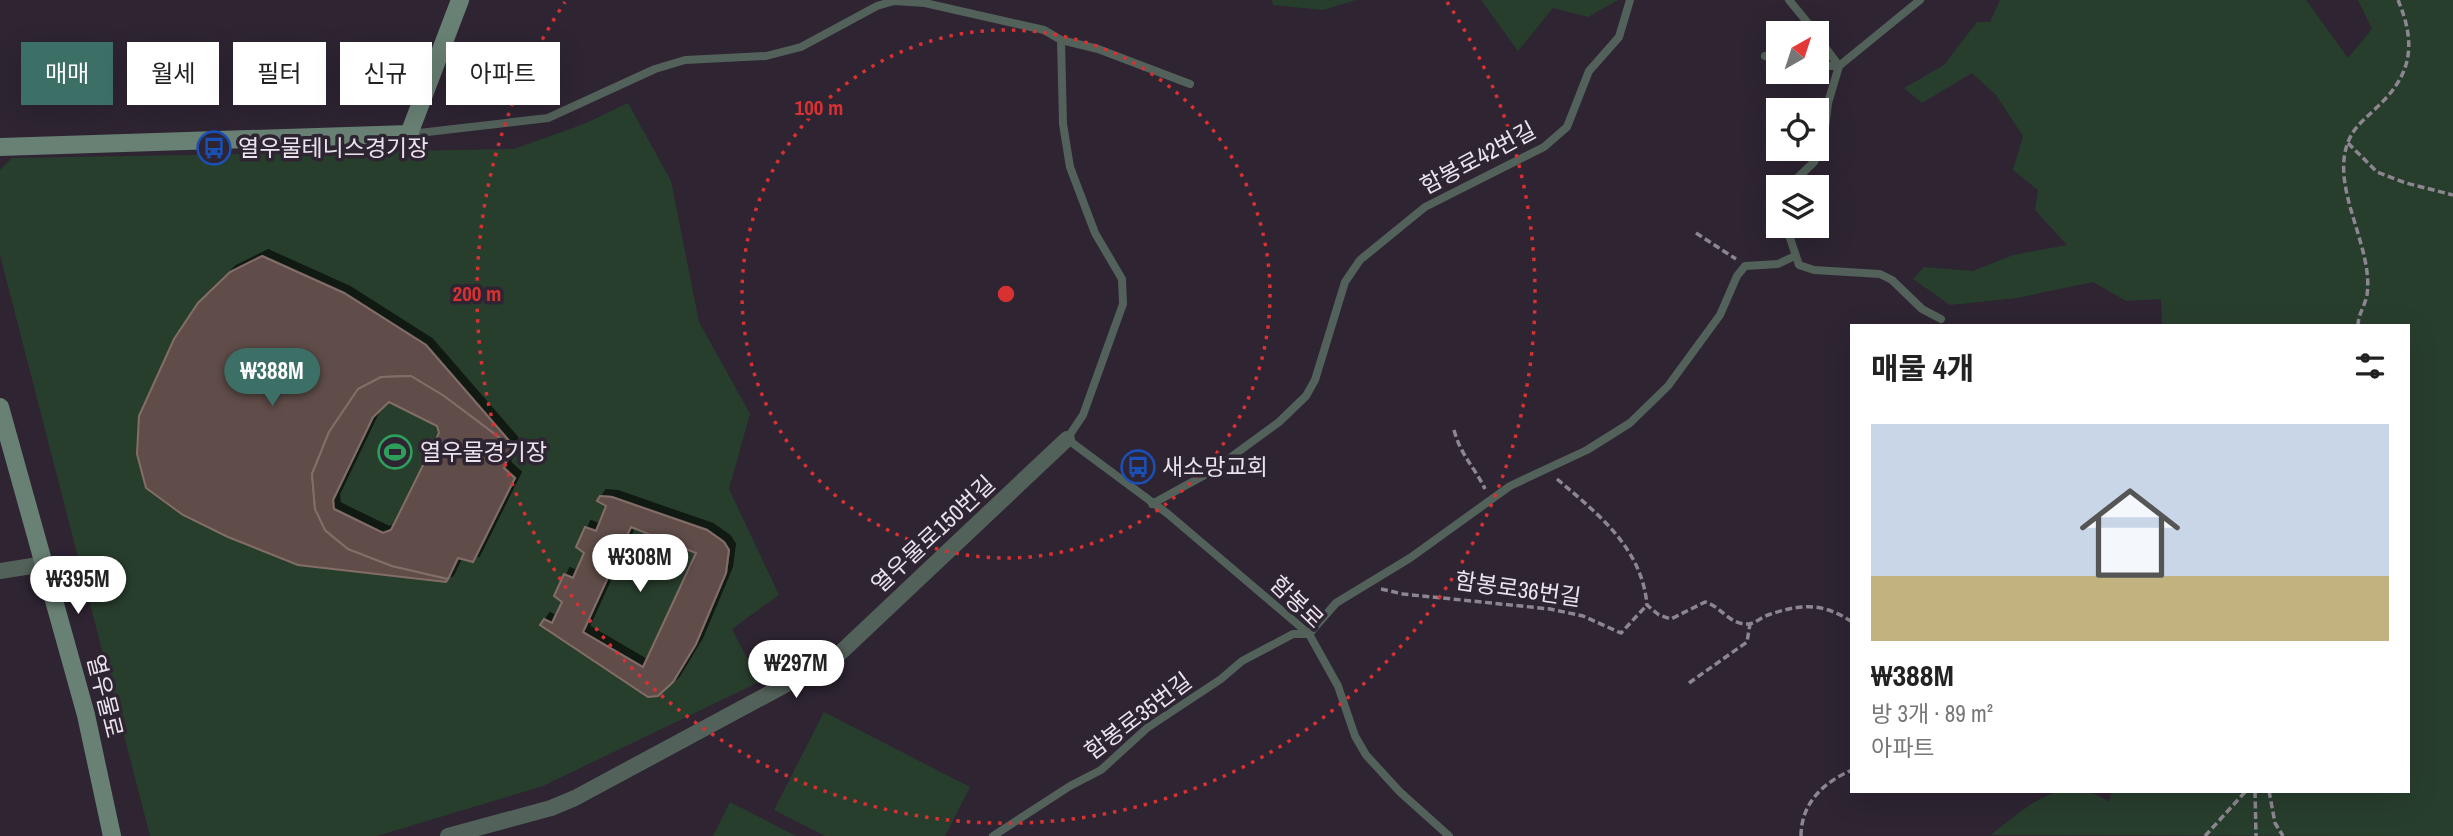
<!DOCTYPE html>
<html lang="ko">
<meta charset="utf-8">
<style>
:root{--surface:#fff;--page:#f6f6f6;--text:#222;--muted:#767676;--accent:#3c6f66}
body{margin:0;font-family:"Archivo Narrow","Noto Sans KR",sans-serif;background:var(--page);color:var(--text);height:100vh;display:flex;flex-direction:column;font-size:26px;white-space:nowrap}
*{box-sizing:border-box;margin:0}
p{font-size:23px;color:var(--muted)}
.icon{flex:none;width:38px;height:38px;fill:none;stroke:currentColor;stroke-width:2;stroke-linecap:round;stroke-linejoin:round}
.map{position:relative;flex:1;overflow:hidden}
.drawer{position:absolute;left:1850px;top:324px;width:560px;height:469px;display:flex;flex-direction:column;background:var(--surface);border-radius:0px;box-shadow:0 7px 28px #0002}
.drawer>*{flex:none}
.hud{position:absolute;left:21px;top:42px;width:665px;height:63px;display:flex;gap:14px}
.needle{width:46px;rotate:39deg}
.controls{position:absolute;left:1766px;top:21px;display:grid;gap:14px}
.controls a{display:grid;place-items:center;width:63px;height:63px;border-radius:0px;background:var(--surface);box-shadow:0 7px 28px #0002;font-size:35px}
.price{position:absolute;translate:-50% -60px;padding:0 16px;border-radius:24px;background:#fff;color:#222;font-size:23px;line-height:46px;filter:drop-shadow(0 2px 4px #0008)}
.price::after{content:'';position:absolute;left:50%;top:42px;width:21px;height:16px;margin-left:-10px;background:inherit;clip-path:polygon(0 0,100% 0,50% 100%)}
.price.selected{background:var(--accent);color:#fff}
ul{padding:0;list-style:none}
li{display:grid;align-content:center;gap:14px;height:371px;padding:0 21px}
li span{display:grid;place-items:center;height:217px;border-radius:0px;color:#555}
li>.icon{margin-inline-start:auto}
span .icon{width:126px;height:126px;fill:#fffc;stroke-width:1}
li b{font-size:30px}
h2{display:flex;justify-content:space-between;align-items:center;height:84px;padding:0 21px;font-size:30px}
.tag{padding:0 24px;border-radius:0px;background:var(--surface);box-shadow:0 7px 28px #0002;font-size:24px;line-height:63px}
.tag.selected{background:var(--accent);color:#fff}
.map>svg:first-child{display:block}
.green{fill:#283e2d}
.building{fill:#614d49;stroke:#836d69;stroke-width:2;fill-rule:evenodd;filter:url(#shadow)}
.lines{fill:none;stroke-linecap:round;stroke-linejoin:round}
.path{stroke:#8d8590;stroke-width:3.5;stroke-dasharray:7 3.5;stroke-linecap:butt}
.lane{stroke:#526159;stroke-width:8}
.street{stroke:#526159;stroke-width:16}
.secondary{stroke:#698174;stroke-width:18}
.ring{fill:none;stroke:#d73132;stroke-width:3.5;stroke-dasharray:3.5 7}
.labels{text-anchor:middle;stroke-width:7;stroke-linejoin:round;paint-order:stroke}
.poi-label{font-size:23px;fill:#eae3ec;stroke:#2e2432;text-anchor:start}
.street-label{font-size:23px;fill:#eae3ec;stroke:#2e2432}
.centre{fill:#d73132;stroke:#2e2432;stroke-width:3.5}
.ring-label{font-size:21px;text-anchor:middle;font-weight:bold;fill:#d73132;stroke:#2e2432;stroke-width:7;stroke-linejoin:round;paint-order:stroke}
</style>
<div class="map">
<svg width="2453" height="836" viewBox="0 0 2453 836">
<defs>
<filter id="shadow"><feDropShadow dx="6" dy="-6" stdDeviation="0" flood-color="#0009"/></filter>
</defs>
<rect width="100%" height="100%" fill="#2e2432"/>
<!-- green -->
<g class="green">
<polygon points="1272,0 1356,0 1323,10 1273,5"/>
<polygon points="1481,0 1618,0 1588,17 1553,8 1518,51"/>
<path d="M2000 0H2306L2348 58 2372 29 2358 0H2453V836L1991 835C2027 807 2063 770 2109 802L2112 791H2408V326L2162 325 2161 299 2126 301 2093 282 2017 298 1950 305 1913 279 1924 267 1973 271 2013 255 2067 245 2035 210 2038 190 2013 170 2023 136 1996 95 1972 73 1922 103 1904 88 1944 65 1977 22H1990Z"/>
<polygon points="628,103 671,181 699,322 750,414 729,489 779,595 732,629 759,682 543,786 377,836 150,836 0,255 0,170 12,158 514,149 584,124"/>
<polygon points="824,712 970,787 945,836 825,836 774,810"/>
<polygon points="730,802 796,836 713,836"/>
</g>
<!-- building -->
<g class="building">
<polygon points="262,256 344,293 426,345 511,443 512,447 444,396 411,376 381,377 358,389 329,432 312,474 315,509 326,531 348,549 392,566 448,579 446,582 298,565 228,537 183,515 146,488 137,454 139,416 174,339 198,303 230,272"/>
<path d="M411 376 444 396 512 447 504 468 515 478 473 562 458 558 448 579 392 566 348 549 325 530 315 509 312 474 329 432 358 389 381 377ZM389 402 437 426 439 433 391 530 383 533 334 509 333 500 373 417Z"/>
<path d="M600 496 612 497 707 530 724 542 729 550 726 573 696 644 673 682 658 696 648 697 540 625 544 619 552 623 562 602 554 596 564 574 573 578 584 553 576 547 585 527 596 531 606 506 597 501ZM631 527 696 553 643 667 583 632Z"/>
</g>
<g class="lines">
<!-- path -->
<g class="path">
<polyline points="2348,143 2377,172 2406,183 2453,195"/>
<polyline points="1696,233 1736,259"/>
<path d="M2358 326C2358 314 2365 306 2367 295 2374 247 2330 189 2348 142 2354 127 2363 121 2374 110 2412 76 2417 45 2398 0"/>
<path d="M1454 430C1461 456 1474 466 1485 489"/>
<path d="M1557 479C1598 514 1642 548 1647 605L1659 615 1671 619 1705 602C1721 606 1729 625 1748 624 1754 624 1762 617 1768 615 1800 604 1823 602 1852 622"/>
<polyline points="1381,589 1403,594 1550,609 1583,616 1621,633 1647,605"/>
<polyline points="1689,683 1747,642 1750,624"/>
<polyline points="2255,791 2256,836"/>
<polyline points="2269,791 2275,823 2283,836"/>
<path d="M1801 836C1801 803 1824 782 1852 770"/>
<polyline points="2205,836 2246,791"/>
</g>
<!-- lane -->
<g class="lane">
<polyline points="1789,0 1816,33"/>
<polyline points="1816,35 1839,66"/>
<polyline points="1061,40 1063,124 1070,167 1095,233 1122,279 1123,304 1083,415 1067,439 1168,514 1309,634 1338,686 1355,736 1366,755 1400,792 1449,836"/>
<polyline points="1765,56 1778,59"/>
<polyline points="1816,66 1839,66"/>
<polyline points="410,134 548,118 655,69 685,60 766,56 801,47 877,6 894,1 925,3 1044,30 1061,40 1098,49 1190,84"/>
<polyline points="1788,187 1814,162 1823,145 1828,103 1839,66 1920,0"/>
<polyline points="1786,226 1799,265 1814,270 1880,274 1892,280 1922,309 1941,319"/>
<polyline points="1152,504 1212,471 1279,422 1306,396 1315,380 1345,282 1360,260 1425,207 1544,147 1567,127 1589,71 1619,37 1630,0"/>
<polyline points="993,836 1070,786 1101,770 1147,728 1221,679 1242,661 1293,634 1309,634 1336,603 1410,558 1510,486 1587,450 1630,423 1668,386 1720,315 1737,276 1745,266 1778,264 1795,256"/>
</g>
<!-- street -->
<g class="street">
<polyline points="0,571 44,564"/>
<polyline points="448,836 551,808 575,798 822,665 838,655 1067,439"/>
</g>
<!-- secondary -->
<g class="secondary">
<polyline points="0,147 409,134 460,0"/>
<polyline points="0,407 86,715 112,836"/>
</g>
</g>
<!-- distance rings -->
<g class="ring">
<circle cx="1006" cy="294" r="264"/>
<path d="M1447 2A529 529 0 1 1 565 2"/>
</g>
<!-- icons -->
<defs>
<symbol id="bus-ring" viewBox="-11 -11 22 22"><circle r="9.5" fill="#2e2432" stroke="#1a4fb4" stroke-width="1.5"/><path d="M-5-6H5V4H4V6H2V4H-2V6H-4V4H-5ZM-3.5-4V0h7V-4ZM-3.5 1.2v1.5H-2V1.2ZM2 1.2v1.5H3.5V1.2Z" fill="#1a4fb4"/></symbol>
<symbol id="stadium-ring" viewBox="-11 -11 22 22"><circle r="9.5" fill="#2e2432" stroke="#2e9e5b" stroke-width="1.5"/><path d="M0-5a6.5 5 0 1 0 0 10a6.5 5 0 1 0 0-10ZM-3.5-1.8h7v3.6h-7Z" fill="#2e9e5b"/></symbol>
</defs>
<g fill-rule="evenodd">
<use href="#bus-ring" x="195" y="129" width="38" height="38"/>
<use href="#stadium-ring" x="376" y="433" width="38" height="38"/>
<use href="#bus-ring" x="1119" y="448" width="38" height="38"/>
</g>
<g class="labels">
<!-- poi labels -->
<g class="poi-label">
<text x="238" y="156">열우물테니스경기장</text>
<text x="420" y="460">열우물경기장</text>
<text x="1162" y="475">새소망교회</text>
</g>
<!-- street labels -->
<g class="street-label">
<text transform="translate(1478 158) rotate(-28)" y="8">함봉로42번길</text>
<text transform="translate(933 534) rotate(-43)" y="8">열우물로150번길</text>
<text transform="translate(1518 589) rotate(8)" y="8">함봉로36번길</text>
<text transform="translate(1297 602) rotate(44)" y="8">함봉로</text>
<text transform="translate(105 696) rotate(76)" y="8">열우물로</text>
<text transform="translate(1138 716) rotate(-37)" y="8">함봉로35번길</text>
</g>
</g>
<circle cx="1006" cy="294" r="10" class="centre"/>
<g class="ring-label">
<text x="819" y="115">100 m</text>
<text x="477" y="301">200 m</text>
</g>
</svg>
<div class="controls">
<a><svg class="needle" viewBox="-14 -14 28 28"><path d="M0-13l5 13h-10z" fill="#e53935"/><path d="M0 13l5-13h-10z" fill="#767676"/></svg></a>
<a><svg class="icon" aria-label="locate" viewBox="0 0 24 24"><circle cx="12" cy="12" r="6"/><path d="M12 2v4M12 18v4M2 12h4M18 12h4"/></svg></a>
<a><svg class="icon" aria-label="layers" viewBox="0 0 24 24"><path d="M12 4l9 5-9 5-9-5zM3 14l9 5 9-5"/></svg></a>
</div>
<b class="price selected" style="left:272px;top:408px">₩388M</b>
<b class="price" style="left:640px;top:594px">₩308M</b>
<b class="price" style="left:78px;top:616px">₩395M</b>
<b class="price" style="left:796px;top:700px">₩297M</b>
<div class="hud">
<a class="tag selected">매매</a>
<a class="tag">월세</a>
<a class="tag">필터</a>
<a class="tag">신규</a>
<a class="tag">아파트</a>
</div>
<section class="drawer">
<h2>매물 4개<svg class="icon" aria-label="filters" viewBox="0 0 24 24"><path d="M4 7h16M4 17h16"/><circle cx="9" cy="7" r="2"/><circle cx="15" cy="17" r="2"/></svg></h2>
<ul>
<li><span style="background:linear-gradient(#c9d6e8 70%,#c2b280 0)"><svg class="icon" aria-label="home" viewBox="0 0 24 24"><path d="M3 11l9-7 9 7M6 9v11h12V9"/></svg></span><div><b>₩388M</b><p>방 3개 · 89 m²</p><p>아파트</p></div></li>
</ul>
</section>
</div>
